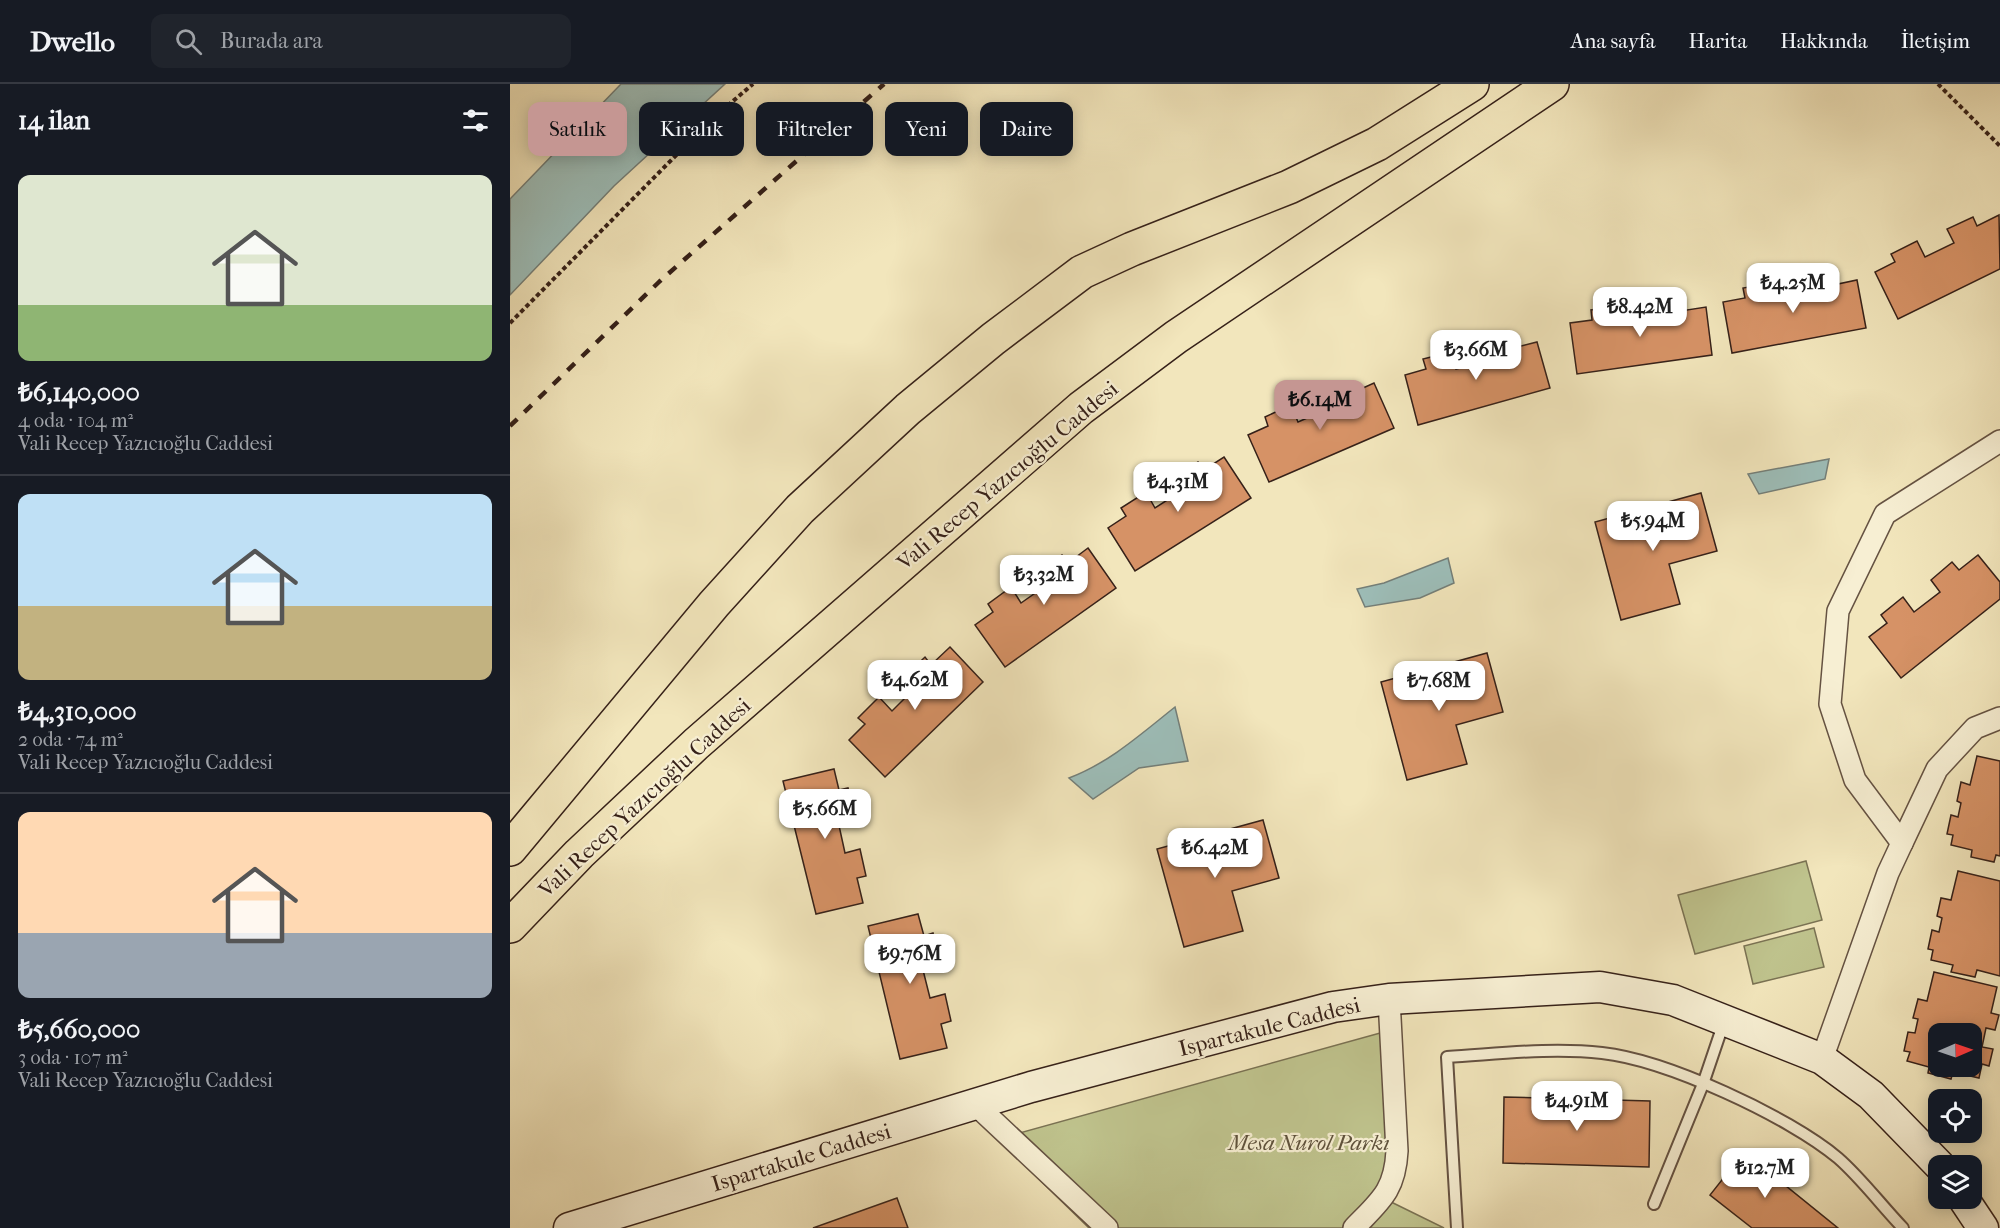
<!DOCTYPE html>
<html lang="tr">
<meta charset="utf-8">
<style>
:root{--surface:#171b24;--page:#20242c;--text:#f1f3f6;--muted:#9ea1a6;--line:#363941;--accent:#c59692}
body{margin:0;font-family:"IM FELL French Canon",serif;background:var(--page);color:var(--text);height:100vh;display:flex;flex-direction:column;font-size:22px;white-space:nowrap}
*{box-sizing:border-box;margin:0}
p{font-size:20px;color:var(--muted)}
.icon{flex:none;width:33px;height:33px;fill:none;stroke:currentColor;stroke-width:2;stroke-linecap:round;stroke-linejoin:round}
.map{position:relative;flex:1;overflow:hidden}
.panel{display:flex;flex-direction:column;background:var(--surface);width:510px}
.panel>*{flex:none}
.hud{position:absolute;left:18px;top:18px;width:570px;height:54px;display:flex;gap:12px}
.needle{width:39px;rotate:88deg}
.controls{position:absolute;left:1418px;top:939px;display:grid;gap:12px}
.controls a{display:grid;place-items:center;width:54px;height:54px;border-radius:12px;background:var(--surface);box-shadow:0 3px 15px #0003;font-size:30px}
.price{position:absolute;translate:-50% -51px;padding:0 14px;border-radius:12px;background:#fff;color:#222;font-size:20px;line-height:39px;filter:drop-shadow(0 2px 3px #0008)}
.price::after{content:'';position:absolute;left:50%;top:36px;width:18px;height:14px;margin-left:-9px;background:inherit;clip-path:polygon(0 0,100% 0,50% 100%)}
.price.current{background:var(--accent);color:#111}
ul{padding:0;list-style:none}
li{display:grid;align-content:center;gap:12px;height:318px;padding:0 18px}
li+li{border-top:2px solid var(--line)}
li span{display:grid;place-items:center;height:186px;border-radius:12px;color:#555}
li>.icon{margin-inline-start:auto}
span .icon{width:108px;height:108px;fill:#fffc;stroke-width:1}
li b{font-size:26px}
h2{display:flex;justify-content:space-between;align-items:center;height:72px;padding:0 18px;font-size:26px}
.tag{padding:0 21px;border-radius:12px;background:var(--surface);box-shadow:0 3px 15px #0003;font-size:21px;line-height:54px}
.tag.current{background:var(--accent);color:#111}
header{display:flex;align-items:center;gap:36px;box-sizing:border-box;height:84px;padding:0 30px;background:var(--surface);border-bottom:2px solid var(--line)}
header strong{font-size:28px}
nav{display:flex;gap:33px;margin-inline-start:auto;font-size:21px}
.search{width:420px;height:54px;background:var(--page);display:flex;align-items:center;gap:15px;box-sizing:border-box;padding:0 21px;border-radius:12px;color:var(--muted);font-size:22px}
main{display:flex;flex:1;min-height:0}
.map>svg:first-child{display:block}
.green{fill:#bfc38d;stroke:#7a7253;stroke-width:1.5}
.water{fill:#9dbeb9;stroke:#747f79;stroke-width:1.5}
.building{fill:#d69266;stroke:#362119;stroke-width:1.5;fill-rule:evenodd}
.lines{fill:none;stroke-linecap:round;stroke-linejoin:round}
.lane-casing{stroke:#655242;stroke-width:14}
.street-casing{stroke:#655242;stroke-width:24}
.secondary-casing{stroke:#362119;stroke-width:33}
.primary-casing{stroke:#362119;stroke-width:36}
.path{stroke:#362119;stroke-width:4;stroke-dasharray:4.5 3;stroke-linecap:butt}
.lane{stroke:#f7efd3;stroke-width:10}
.street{stroke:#f7efd3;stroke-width:21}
.secondary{stroke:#f7efd3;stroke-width:30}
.primary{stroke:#f2e6bc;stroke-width:33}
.rail{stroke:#362119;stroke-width:4.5;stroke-dasharray:10 10;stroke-linecap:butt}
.labels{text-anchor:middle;stroke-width:4.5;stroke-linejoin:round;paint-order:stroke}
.street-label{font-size:22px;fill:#362119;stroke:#f7efd3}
.park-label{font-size:22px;font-style:italic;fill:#5f523c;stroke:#f7efd3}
</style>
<header>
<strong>Dwello</strong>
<div class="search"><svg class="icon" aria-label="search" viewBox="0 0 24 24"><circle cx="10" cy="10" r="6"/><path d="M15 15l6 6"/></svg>Burada ara</div>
<nav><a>Ana sayfa</a><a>Harita</a><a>Hakkında</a><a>İletişim</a></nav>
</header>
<main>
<section class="panel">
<h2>14 ilan<svg class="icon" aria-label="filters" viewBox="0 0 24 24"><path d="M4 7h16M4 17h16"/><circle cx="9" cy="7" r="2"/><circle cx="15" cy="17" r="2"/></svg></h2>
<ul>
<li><span style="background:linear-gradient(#dfe7d0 70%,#8fb573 0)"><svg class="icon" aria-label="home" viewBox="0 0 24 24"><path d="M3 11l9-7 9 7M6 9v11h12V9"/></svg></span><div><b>₺6,140,000</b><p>4 oda · 104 m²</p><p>Vali Recep Yazıcıoğlu Caddesi</p></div></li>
<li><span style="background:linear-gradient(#bfe0f5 60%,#c2b280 0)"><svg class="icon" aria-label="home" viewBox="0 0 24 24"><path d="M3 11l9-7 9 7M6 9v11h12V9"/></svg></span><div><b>₺4,310,000</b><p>2 oda · 74 m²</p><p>Vali Recep Yazıcıoğlu Caddesi</p></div></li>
<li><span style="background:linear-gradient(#ffd9b3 65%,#9aa5b1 0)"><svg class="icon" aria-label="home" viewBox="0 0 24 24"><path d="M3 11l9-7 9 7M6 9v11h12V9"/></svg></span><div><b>₺5,660,000</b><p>3 oda · 107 m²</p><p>Vali Recep Yazıcıoğlu Caddesi</p></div></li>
</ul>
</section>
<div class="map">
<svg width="1490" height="1144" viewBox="0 0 1490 1144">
<rect width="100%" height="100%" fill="#f2e6bc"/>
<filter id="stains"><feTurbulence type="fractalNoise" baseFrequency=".00333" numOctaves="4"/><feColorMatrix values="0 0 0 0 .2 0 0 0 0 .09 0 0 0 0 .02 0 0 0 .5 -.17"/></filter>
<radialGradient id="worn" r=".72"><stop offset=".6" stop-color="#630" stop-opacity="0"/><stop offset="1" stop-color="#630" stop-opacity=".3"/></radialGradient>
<!-- green -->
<g class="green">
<polygon points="1296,777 1312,836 1185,870 1168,811"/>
<polygon points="1304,844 1314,883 1243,900 1234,862"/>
<polygon points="881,946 887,1067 873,1114 934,1144 579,1144 488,1055"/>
</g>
<!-- water -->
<g class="water">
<polygon points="111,0 215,0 104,102 0,211 0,115"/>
<polygon points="1319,375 1315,395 1249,410 1238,390"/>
<polygon points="938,474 944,499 910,514 855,523 847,505 874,499"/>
<path d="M665 623 678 677 629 684 583 715 559 694C599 679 631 650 665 623Z"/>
</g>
<!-- building -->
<g class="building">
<polygon points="1489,131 1490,185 1388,235 1365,188 1385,178 1381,170 1407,157 1415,173 1444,159 1437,145 1463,133 1467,142"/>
<polygon points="1321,191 1323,201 1347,196 1356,244 1222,269 1213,218 1235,214 1233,204 1261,199 1265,217 1297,211 1294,196"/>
<polygon points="1170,217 1171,227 1196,223 1202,271 1067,290 1060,239 1082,236 1081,226 1109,222 1112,240 1144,236 1142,221"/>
<polygon points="1000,255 1003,264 1027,258 1040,304 908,341 895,291 916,285 913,275 941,268 946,285 978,277 974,262"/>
<polygon points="864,299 884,344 759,398 738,351 758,342 755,333 781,321 788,338 818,325 812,311 838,300 842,309"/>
<polygon points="714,373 741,414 625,487 598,444 616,432 611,424 636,408 645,424 673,406 665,393 688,378 694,386"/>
<polygon points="1191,409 1207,467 1159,480 1170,520 1111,536 1085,438"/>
<polygon points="578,464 606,504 495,583 465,541 483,528 478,520 501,503 511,519 538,500 529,487 552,471 558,479"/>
<polygon points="1468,471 1490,498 1490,515 1391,594 1359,553 1377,539 1371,531 1393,513 1404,528 1430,508 1421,496 1442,478 1449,486"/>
<polygon points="440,563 473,598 375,693 339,656 355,640 348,634 369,613 382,627 405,604 394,593 415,573 421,581"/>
<polygon points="977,569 993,628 946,641 957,680 897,696 871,598"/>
<polygon points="1467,672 1490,677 1490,772 1486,771 1484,778 1461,773 1462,766 1441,761 1443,751 1437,750 1441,731 1448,733 1451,719 1447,717 1451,698 1460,701"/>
<polygon points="324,685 329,706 338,704 345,733 328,737 335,769 350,765 356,792 347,794 353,819 306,830 273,697"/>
<polygon points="753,736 769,794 722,807 733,847 674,863 647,765"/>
<polygon points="1448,787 1490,797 1490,892 1467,886 1465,893 1441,888 1443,881 1421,876 1423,866 1418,865 1422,846 1429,848 1432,834 1427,832 1431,814 1441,816"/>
<polygon points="408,830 414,852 423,849 430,878 412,882 420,914 435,910 441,937 431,940 437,964 390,975 358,842"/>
<path d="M1424 888 1487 903 1481 929 1489 931 1485 946 1476 944 1472 963 1483 965 1479 982 1472 980 1469 994 1443 988 1441 995 1418 989 1419 983 1397 977 1400 968 1394 967 1398 948 1405 949 1408 935 1403 934 1408 915 1417 917ZM1428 950H1461V982H1428Z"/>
<polygon points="994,1013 1140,1017 1139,1083 993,1079"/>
<polygon points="1234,1068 1328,1144 1242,1144 1200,1111"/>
<polygon points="387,1114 398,1144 303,1144"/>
</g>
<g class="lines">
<defs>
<g id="lane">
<polyline points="1144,1120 1193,1000 1214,938"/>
<path d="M947 1144 937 973C988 970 1041 963 1092 969 1156 976 1278 1032 1328 1074 1351 1094 1371 1121 1393 1144"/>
</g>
<g id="street">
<polyline points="1392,759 1427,685 1465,644 1490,634"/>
<polyline points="1312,975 1378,789 1392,759 1345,696 1320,620 1328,527 1375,430 1490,357"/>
<polyline points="466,1021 597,1144"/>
<path d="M844 1144C870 1117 885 1107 887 1067L879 915"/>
</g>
<g id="secondary">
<polyline points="1453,1114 1473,1144"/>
<polyline points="59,1144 521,1003 823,923 879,915 1090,903 1163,916 1312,975 1361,1011 1430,1082"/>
</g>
<g id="primary">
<polyline points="0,765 204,520 290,425 398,325 483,255 572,188 622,165 779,103 867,60 962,0"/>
<polyline points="0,842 69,770 186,660 571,324 666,253 1042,0"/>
</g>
</defs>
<!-- lane casing -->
<use href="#lane" class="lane-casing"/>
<!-- street casing -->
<use href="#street" class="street-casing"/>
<!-- secondary casing -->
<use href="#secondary" class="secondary-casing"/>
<!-- primary casing -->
<use href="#primary" class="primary-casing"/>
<!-- path -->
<g class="path">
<polyline points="1428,0 1490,62"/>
<polyline points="0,239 202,35 243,0"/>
</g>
<!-- lane -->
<use href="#lane" class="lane"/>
<!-- street -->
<use href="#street" class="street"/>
<!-- secondary -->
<use href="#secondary" class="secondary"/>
<!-- primary -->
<use href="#primary" class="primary"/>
<!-- rail -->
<polyline class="rail" points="0,342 150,197 374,0"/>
</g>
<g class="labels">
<!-- street labels -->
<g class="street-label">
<text transform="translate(497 391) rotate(-40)" y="8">Vali Recep Yazıcıoğlu Caddesi</text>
<text transform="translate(134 713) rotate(-43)" y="8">Vali Recep Yazıcıoğlu Caddesi</text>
<text transform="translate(759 942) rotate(-14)" y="8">Ispartakule Caddesi</text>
<text transform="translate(291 1073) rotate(-17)" y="8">Ispartakule Caddesi</text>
</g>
<!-- park labels -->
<g class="park-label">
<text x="799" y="1066">Mesa Nurol Parkı</text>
</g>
</g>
<rect width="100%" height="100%" filter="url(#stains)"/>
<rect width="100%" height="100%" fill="url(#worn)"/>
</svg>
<div class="controls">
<a><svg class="needle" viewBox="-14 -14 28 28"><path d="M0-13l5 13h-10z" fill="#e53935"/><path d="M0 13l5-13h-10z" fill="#9ea1a6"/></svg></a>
<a><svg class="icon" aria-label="locate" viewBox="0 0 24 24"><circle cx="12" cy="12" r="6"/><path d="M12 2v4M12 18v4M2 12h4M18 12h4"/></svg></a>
<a><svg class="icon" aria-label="layers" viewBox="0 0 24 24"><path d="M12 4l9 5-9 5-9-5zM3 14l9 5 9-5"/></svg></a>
</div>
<b class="price" style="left:1283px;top:230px">₺4.25M</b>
<b class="price" style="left:1130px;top:254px">₺8.42M</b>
<b class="price" style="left:966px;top:297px">₺3.66M</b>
<b class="price current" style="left:810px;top:347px">₺6.14M</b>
<b class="price" style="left:668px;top:429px">₺4.31M</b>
<b class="price" style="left:1143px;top:468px">₺5.94M</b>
<b class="price" style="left:534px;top:522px">₺3.32M</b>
<b class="price" style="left:405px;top:627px">₺4.62M</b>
<b class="price" style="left:929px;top:628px">₺7.68M</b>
<b class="price" style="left:315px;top:756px">₺5.66M</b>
<b class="price" style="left:705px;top:795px">₺6.42M</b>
<b class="price" style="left:400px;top:901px">₺9.76M</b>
<b class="price" style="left:1067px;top:1048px">₺4.91M</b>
<b class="price" style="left:1255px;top:1115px">₺12.7M</b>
<div class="hud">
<a class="tag current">Satılık</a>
<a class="tag">Kiralık</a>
<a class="tag">Filtreler</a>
<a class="tag">Yeni</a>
<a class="tag">Daire</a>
</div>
</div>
</main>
